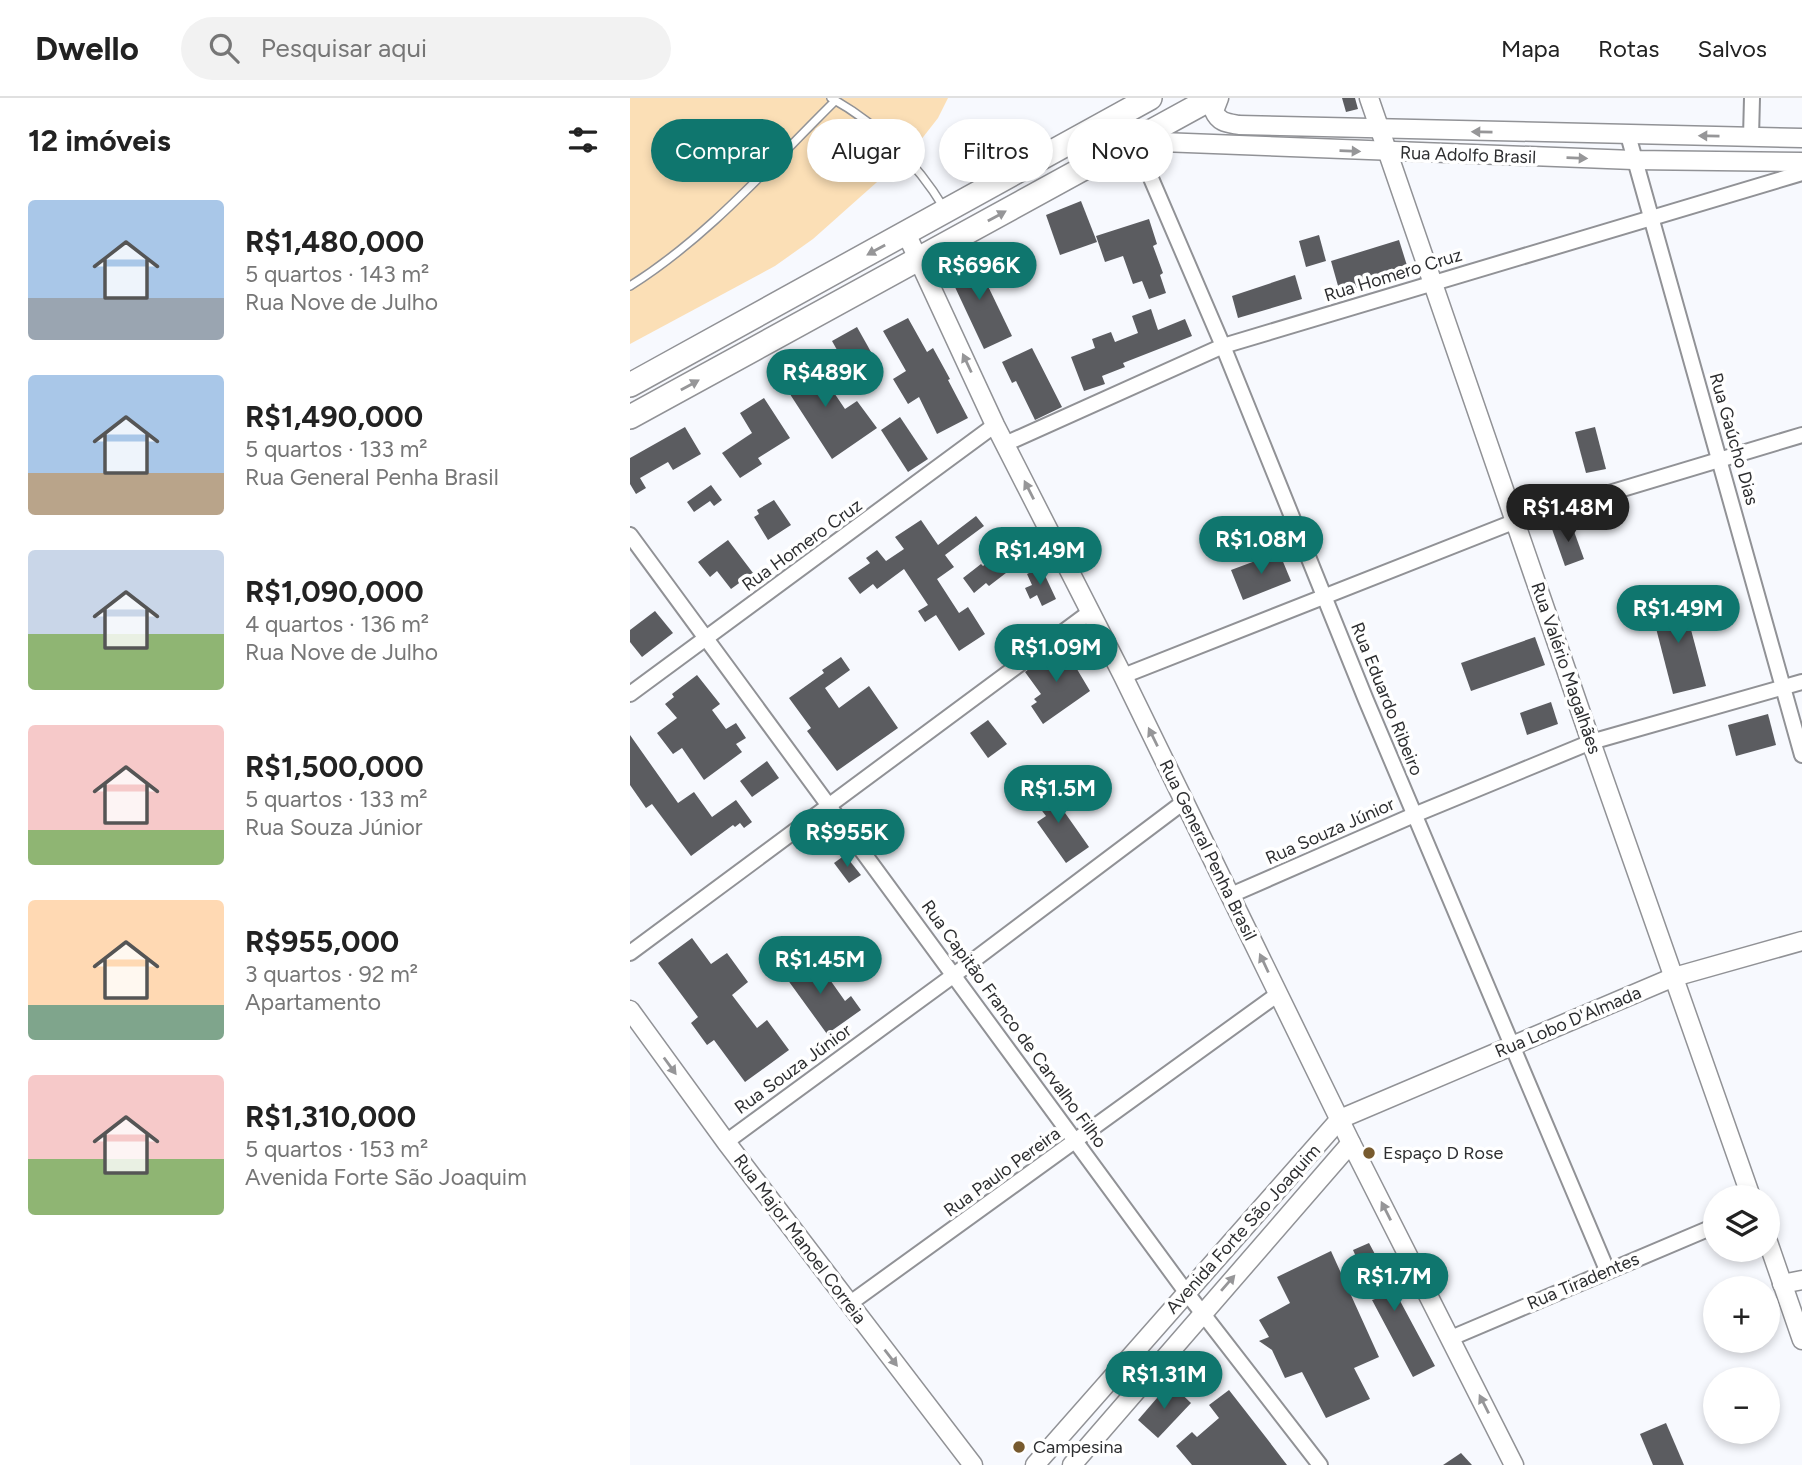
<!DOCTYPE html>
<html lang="pt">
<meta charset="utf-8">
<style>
:root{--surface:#fff;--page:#f2f2f2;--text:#222;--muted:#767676;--line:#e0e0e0;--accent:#0f766e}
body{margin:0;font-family:Figtree,sans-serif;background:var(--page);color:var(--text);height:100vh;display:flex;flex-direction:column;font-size:26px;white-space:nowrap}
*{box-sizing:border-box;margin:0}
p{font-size:23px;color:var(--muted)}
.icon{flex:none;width:38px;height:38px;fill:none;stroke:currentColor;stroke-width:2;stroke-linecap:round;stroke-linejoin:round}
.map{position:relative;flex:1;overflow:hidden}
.drawer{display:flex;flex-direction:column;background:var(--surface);width:630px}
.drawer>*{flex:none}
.guide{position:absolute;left:21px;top:21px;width:665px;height:63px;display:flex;gap:14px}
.fabs{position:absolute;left:1073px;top:1087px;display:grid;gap:14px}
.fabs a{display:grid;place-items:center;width:77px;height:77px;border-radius:50%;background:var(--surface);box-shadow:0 4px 10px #0003;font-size:35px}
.price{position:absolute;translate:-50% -60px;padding:0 16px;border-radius:24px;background:var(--accent);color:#fff;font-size:23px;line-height:46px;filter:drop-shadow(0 2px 4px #0008)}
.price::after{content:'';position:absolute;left:50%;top:42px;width:21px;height:16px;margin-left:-10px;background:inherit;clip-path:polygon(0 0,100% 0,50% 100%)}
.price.active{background:#222;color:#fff}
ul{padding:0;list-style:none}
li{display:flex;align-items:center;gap:21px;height:175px;padding:0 28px}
li span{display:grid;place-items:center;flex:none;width:196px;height:140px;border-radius:7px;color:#555}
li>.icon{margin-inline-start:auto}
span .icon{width:84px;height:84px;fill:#fffc;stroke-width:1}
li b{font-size:30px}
h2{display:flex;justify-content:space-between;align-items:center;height:84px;padding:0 28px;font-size:30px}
.chip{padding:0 24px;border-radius:32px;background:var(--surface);box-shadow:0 4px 10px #0003;font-size:24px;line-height:63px}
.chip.active{background:var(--accent);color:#fff}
header{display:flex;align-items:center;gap:42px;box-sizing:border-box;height:98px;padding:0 35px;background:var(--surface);border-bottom:2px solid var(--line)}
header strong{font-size:33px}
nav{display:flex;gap:38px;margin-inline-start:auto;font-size:24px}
.search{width:490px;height:63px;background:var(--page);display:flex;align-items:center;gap:18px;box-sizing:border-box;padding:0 24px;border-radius:38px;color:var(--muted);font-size:26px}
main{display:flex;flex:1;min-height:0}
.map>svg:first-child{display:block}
.green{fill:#fbdfb6}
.building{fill:#5b5c60}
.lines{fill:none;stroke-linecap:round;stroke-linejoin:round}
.service-casing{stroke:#919296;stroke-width:10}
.minor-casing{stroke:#919296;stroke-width:18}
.tertiary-casing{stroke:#919296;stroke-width:21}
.primary-casing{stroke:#919296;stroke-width:26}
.service{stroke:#fff;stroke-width:7}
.minor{stroke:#fff;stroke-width:14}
.tertiary{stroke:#fff;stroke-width:18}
.primary{stroke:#fff;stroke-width:23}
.oneway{fill:#969698}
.poi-dot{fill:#775a2e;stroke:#fff;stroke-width:2.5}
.labels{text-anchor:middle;stroke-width:7;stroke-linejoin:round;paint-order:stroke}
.street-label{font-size:18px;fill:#2d2e30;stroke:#fff}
.poi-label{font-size:18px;fill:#2d2e30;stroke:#fff;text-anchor:start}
</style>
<header>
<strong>Dwello</strong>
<div class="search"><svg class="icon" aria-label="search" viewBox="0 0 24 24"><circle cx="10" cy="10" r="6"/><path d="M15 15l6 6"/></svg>Pesquisar aqui</div>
<nav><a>Mapa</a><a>Rotas</a><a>Salvos</a></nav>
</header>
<main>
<section class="drawer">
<h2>12 imóveis<svg class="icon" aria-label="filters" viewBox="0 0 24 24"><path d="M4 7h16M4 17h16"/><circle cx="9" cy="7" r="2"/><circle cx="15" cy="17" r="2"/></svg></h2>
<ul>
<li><span style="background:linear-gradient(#a9c7e8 70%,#9aa5b1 0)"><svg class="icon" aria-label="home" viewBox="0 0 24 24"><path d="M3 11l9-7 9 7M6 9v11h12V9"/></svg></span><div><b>R$1,480,000</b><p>5 quartos · 143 m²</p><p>Rua Nove de Julho</p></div></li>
<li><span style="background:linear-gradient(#a9c7e8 70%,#b9a48a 0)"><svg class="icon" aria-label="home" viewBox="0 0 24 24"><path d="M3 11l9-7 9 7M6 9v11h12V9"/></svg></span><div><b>R$1,490,000</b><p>5 quartos · 133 m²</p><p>Rua General Penha Brasil</p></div></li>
<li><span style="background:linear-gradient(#c9d6e8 60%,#8fb573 0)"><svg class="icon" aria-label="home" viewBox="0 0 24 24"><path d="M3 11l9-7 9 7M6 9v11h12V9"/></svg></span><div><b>R$1,090,000</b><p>4 quartos · 136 m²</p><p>Rua Nove de Julho</p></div></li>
<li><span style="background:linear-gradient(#f6c9c9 75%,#8fb573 0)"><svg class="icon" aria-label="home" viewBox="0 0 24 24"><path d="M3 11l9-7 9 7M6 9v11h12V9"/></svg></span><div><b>R$1,500,000</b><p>5 quartos · 133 m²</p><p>Rua Souza Júnior</p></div></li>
<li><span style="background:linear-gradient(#ffd9b3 75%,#7fa58c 0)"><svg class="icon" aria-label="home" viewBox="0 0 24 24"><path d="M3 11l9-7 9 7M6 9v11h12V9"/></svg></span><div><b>R$955,000</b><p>3 quartos · 92 m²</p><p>Apartamento</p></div></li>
<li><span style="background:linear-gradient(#f6c9c9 60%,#8fb573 0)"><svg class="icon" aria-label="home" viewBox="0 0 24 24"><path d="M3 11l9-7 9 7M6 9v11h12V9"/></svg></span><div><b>R$1,310,000</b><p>5 quartos · 153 m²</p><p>Avenida Forte São Joaquim</p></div></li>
</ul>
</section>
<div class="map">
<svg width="1172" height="1367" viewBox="0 0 1172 1367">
<rect width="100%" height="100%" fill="#f7f9fe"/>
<!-- green -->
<polygon class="green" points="0,0 318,0 308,20 283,52 183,141 145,168 0,246"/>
<!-- building -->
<g class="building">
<polygon points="712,0 725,0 728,11 716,14"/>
<polygon points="451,103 467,144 430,157 416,117"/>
<polygon points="519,121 527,146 523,148 533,175 530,177 536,195 519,201 512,183 503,186 493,158 475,164 466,138"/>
<polygon points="689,137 696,163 676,169 669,143"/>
<polygon points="769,142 779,174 710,195 701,163"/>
<polygon points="343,157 382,238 354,251 316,170"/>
<polygon points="665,177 672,201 608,220 602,198"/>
<polygon points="521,211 528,232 555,221 562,238 493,265 495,269 472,278 475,286 454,293 441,259 465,250 462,241 481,234 485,244 508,235 502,218"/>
<polygon points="278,220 297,254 303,250 320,281 318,282 338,320 307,336 289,299 278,306 263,281 276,273 253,233"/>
<polygon points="227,229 250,270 225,284 202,243"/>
<polygon points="402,250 432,309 405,322 386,283 382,285 372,264"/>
<polygon points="156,262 162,271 173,264 182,279 190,274 215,311 227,303 247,330 202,361 143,270"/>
<polygon points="134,300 160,340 128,360 132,366 110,380 92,355 122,335 110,315"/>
<polygon points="270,319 298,361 278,374 251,332"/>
<polygon points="55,329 71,356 43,372 38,364 10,380 16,390 6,396 0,386 0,360"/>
<polygon points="965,329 976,371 956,375 945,334"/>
<polygon points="81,387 92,402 84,408 80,403 64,414 57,404"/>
<polygon points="144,402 161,427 138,442 124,419 129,416 127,412"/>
<polygon points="346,418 354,428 315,457 324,469 307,481 329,515 338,509 355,536 329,553 306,517 295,524 288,513 298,507 274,471 247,491 243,486 230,496 218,480 240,465 236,460 247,452 256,463 274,451 265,439 291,422 308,447"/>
<polygon points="941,425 954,461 935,468 922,431"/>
<polygon points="98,442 123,475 101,491 87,473 80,479 68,464"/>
<polygon points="377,449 389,465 359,488 356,485 344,495 333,480 351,466 353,468"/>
<polygon points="649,454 661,483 613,502 601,472"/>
<polygon points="411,469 426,501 412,508 407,497 400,501 395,490 402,487 397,476"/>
<polygon points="1052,498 1076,588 1043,596 1020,507"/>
<polygon points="25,513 43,535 12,559 0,544 0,532"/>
<polygon points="905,539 915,567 841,593 831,565"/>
<polygon points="432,546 460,593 413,626 401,608 407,604 404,601 411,596 395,574"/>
<polygon points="211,559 220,572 195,590 209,610 239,588 268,630 207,673 177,633 181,630 159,600 194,575 192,572"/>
<polygon points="67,577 90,606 82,612 96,631 106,625 116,640 106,646 112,654 74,682 52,650 43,656 27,635 47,620 35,606 44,599 42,596"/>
<polygon points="921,604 928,626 897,637 890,615"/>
<polygon points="1138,616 1146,647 1106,658 1098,627"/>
<polygon points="358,622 377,646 358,660 340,635"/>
<polygon points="0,637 48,705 64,694 82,719 106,702 122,724 114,730 110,725 105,729 103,727 61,758 22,706 16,710 0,687"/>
<polygon points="137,663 149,680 122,699 110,683"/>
<polygon points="414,685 459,749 436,765 407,724 416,718 399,696"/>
<polygon points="215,757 231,777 219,785 204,765"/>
<polygon points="62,840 81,866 97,855 118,884 102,897 127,930 137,922 159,952 115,984 84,942 77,947 61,925 68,919 28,865"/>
<polygon points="173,859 191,884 198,879 215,903 221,898 231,912 197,936 152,874"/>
<polygon points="739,1145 805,1268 783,1279 742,1202 745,1201 723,1152"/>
<polygon points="701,1153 749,1259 724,1270 740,1301 696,1320 672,1274 655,1280 642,1252 629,1243 639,1239 629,1222 660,1205 647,1179"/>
<polygon points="540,1285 561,1305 528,1340 508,1322"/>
<polygon points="599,1292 638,1342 657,1367 562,1367 546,1348 562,1334 567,1339 589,1320 579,1307"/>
<polygon points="1036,1325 1054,1367 1023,1367 1010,1336"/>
<polygon points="831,1355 842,1367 813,1367"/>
</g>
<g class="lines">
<defs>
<g id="service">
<path d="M201 0C247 25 287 65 314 110"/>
<path d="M0 188C78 139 140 67 205 3"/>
</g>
<g id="minor">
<polyline points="998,37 1172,657"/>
<polyline points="1121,39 1122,0"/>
<polyline points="505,43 593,248 736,602 977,1172"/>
<polyline points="375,346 593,248 1172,75"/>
<polyline points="0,437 556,1194 690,1367"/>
<polyline points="493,578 886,423 1172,337"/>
<polyline points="0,596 365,327"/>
<polyline points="601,797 784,717 961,644 1172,584"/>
<polyline points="0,855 460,514"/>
<polyline points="96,1044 324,877 555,703"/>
<polyline points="219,1206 648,896"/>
<polyline points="821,1240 1085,1128"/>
</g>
<g id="tertiary">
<path d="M589 0 584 13C589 25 598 25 609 27L1172 40"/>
<polyline points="739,0 961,644 1121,1099"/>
<polyline points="505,43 1003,62 1172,64"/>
<polyline points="276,135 365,327 493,578 721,1045 884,1367"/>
<polyline points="0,912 96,1044 343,1367"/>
<polyline points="1138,1144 1172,1242"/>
<polyline points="1152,1186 1172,1182"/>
<polyline points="405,1367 710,1021 1044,879 1172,843"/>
<polyline points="442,1367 721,1045"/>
</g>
<g id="primary">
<polyline points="0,287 520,0"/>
<polyline points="0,319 582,0"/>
</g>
</defs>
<!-- service casing -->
<use href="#service" class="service-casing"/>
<!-- minor casing -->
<use href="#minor" class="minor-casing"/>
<!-- tertiary casing -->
<use href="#tertiary" class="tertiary-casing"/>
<!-- primary casing -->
<use href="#primary" class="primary-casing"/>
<!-- service -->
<use href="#service" class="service"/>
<!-- minor -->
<use href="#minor" class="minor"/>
<!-- tertiary -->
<use href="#tertiary" class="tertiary"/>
<!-- primary -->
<use href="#primary" class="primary"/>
</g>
<!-- one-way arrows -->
<defs><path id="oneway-solid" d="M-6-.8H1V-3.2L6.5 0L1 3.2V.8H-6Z" transform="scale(1.75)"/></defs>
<g class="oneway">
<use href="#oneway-solid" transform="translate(852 34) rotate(-179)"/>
<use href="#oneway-solid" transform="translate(1079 38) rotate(-179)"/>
<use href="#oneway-solid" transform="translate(720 53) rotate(2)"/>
<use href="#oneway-solid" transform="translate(947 60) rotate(2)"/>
<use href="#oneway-solid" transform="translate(367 118) rotate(-29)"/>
<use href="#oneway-solid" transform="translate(246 152) rotate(151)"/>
<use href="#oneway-solid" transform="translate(337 265) rotate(-115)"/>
<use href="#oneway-solid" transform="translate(60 287) rotate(-29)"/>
<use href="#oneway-solid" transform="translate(399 392) rotate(-117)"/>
<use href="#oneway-solid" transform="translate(523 639) rotate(-116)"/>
<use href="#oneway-solid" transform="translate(634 865) rotate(-115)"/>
<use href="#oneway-solid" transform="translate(40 968) rotate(54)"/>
<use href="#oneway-solid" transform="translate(756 1113) rotate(-117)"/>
<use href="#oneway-solid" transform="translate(598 1185) rotate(-49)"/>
<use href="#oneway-solid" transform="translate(261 1260) rotate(52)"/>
<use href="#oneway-solid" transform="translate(854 1306) rotate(-117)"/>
</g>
<!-- markers -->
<g class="poi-dot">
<circle cx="739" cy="1055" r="7"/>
<circle cx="389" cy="1349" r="7"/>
</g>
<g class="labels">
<!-- street labels -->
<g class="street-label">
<text transform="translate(838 57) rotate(2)" y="6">Rua Adolfo Brasil</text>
<text transform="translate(763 177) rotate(-17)" y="6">Rua Homero Cruz</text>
<text transform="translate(1104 341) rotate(74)" y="6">Rua Gaúcho Dias</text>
<text transform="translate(172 447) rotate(-36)" y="6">Rua Homero Cruz</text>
<text transform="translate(936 570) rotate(71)" y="6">Rua Valério Magalhães</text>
<text transform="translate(757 601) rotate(68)" y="6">Rua Eduardo Ribeiro</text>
<text transform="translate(700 733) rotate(-24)" y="6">Rua Souza Júnior</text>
<text transform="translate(578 752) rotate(64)" y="6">Rua General Penha Brasil</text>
<text transform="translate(938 924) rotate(-23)" y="6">Rua Lobo D'Almada</text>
<text transform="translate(384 926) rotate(54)" y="6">Rua Capitão Franco de Carvalho Filho</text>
<text transform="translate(163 971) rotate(-36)" y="6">Rua Souza Júnior</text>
<text transform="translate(372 1074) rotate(-36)" y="6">Rua Paulo Pereira</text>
<text transform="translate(613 1131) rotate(-48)" y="6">Avenida Forte São Joaquim</text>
<text transform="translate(170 1141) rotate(53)" y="6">Rua Major Manoel Correia</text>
<text transform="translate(953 1183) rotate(-23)" y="6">Rua Tiradentes</text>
</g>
<!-- poi labels -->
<g class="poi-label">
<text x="753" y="1061">Espaço D Rose</text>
<text x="403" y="1355">Campesina</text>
</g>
</g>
</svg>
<div class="fabs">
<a><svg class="icon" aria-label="layers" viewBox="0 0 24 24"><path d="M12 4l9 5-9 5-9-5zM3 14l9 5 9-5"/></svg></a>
<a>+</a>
<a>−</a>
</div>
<b class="price" style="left:349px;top:204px">R$696K</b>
<b class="price" style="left:195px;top:311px">R$489K</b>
<b class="price active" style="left:938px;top:446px">R$1.48M</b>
<b class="price" style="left:631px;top:478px">R$1.08M</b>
<b class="price" style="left:410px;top:489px">R$1.49M</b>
<b class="price" style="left:1048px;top:547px">R$1.49M</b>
<b class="price" style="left:426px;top:586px">R$1.09M</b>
<b class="price" style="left:428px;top:727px">R$1.5M</b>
<b class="price" style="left:217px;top:771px">R$955K</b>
<b class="price" style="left:190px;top:898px">R$1.45M</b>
<b class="price" style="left:764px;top:1215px">R$1.7M</b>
<b class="price" style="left:534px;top:1313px">R$1.31M</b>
<div class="guide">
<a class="chip active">Comprar</a>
<a class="chip">Alugar</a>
<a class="chip">Filtros</a>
<a class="chip">Novo</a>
</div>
</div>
</main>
